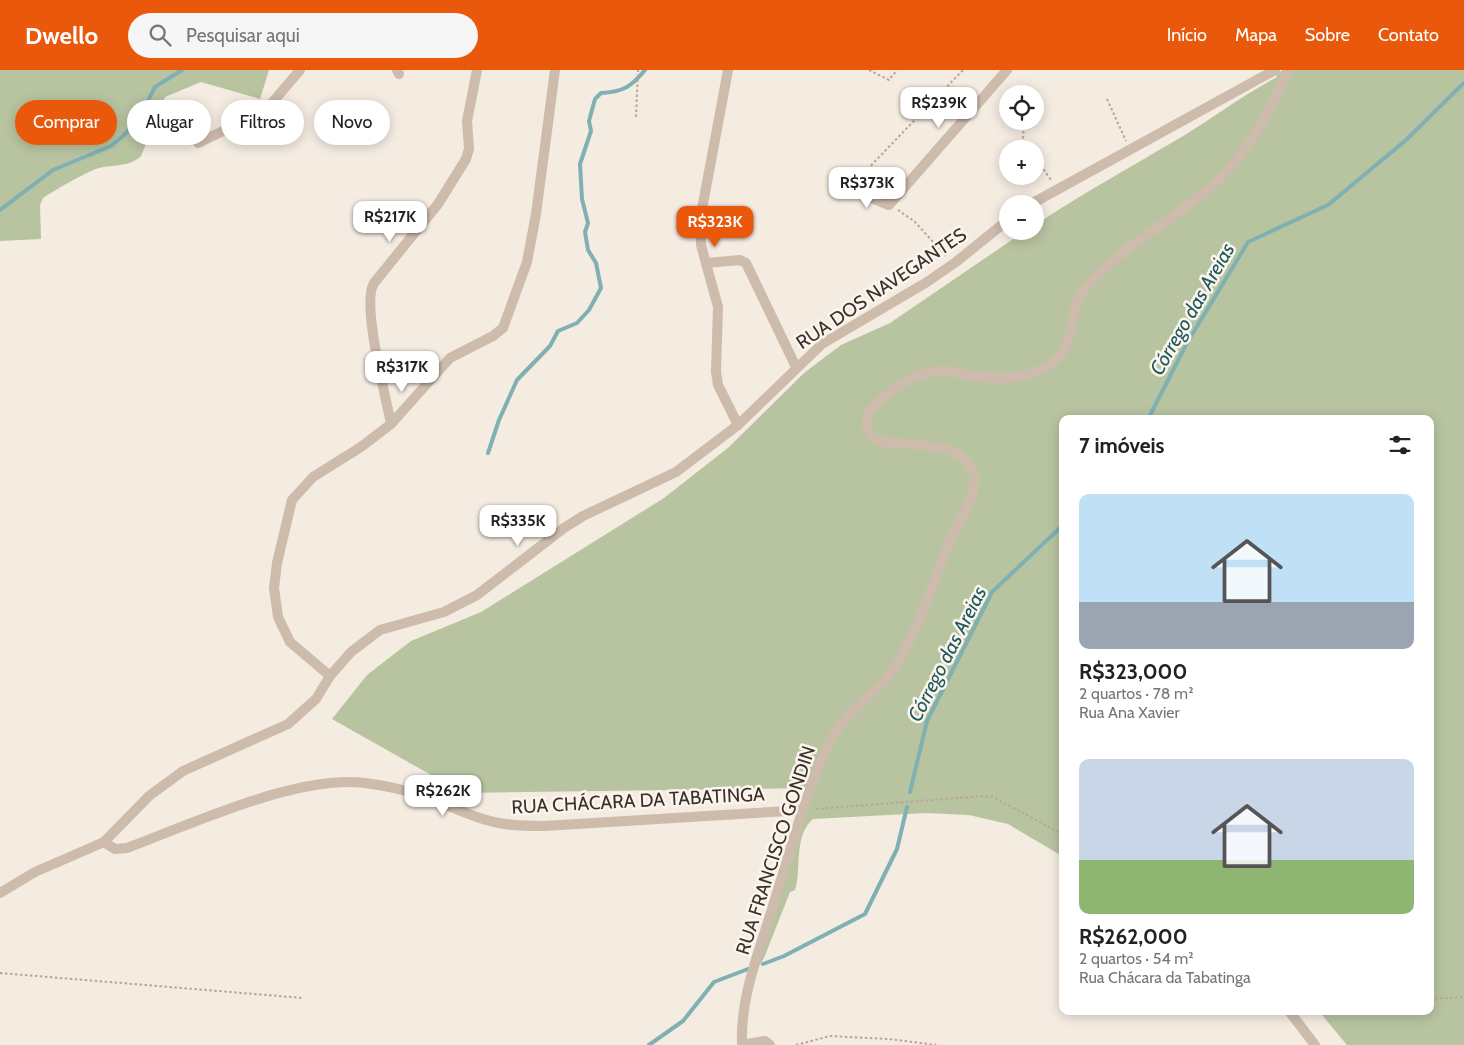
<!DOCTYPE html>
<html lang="pt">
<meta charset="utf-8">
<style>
:root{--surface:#fff;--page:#f6f6f6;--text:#222;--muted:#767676;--accent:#ea580c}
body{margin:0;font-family:Cabin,sans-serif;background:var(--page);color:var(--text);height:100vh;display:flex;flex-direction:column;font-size:19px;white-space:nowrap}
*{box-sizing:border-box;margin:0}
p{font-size:16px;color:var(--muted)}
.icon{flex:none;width:28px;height:28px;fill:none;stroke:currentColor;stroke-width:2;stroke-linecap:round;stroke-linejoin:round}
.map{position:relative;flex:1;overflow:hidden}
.sheet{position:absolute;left:1059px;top:345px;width:375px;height:600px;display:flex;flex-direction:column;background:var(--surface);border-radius:10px;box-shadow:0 2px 12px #0003}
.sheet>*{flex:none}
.top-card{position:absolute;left:15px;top:30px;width:475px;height:45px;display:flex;gap:10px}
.controls{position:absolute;left:999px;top:15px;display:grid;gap:10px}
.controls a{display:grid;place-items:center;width:45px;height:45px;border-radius:50%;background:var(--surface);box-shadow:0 2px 12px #0003;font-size:25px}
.price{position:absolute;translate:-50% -42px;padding:0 11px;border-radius:10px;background:#fff;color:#222;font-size:16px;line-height:32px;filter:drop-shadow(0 1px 2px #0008)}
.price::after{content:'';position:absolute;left:50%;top:30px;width:15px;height:11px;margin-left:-8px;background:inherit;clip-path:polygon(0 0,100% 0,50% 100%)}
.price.selected{background:var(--accent);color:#fff}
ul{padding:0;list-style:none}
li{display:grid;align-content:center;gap:10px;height:265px;padding:0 20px}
li span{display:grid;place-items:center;height:155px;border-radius:10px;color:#555}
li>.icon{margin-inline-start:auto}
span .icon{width:90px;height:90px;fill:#fffc;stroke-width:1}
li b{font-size:21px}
h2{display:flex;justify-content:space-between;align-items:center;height:60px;padding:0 20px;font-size:21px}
.chip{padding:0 18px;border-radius:22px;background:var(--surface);box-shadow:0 2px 12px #0003;font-size:18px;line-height:45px}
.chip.selected{background:var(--accent);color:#fff}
header{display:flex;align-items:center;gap:30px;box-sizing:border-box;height:70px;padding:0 25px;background:var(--accent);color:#fff}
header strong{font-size:24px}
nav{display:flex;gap:28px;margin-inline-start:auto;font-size:18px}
.search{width:350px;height:45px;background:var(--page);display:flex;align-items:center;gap:12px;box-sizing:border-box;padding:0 18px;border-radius:28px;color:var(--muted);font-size:19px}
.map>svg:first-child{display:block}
.green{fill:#b8c4a0}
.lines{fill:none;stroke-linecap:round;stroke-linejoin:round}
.stream{stroke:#7fb0b2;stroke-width:4}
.path{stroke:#b9a596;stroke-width:2;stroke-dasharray:2.5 2.5;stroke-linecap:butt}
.street{stroke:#cdbbac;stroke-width:10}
.labels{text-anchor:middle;stroke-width:5;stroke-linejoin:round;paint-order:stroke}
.street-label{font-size:19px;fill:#3b302b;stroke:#fbf5ee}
.water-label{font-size:20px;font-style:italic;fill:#1f5a5e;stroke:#fbf5ee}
</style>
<header>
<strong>Dwello</strong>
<div class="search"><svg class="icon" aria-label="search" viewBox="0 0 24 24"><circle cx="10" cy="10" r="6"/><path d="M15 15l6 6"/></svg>Pesquisar aqui</div>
<nav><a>Início</a><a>Mapa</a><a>Sobre</a><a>Contato</a></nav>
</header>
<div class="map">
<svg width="1464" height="975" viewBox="0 0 1464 975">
<rect width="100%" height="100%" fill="#f4ebe1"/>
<!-- green -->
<g class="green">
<path d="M0 0H269L260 29 201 12 165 27 141 86C128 99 107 93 91 101 76 108 57 119 43 128L40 135 41 169 0 171Z"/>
<path d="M1283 0H1464V975H1347L1322 945H1286L1280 941H1430V349H1062V786L1008 754 969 745 926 743 813 749C793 766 802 799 795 820L790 822 764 888 755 903C774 841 797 780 813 718L463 723 332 649 367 605 411 571 481 542 664 428 729 377 804 303 841 275 890 253 1025 161H1035V155C1080 125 1127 99 1173 72 1209 51 1241 26 1277 7L1276 4Z"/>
</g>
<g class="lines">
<!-- stream -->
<g class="stream">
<polyline points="0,140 53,100 111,76 122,67 138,51 155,17 182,0"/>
<polyline points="1148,349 1187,273 1248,172 1328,135 1406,70 1464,13"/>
<path d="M488 383 499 350 517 310 550 276 558 261 577 253 589 240 601 218 596 193 588 180 585 162 588 153 582 129 580 94 591 61 589 51 595 29 601 23C623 22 631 17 645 0"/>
<polyline points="910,722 927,651 992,522 1062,456"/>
<polyline points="763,894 784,886 865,844 897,779 907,737"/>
<polyline points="649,975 683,951 714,912 748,899"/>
</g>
<!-- path -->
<g class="path">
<polyline points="869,0 889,10 897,0"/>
<polyline points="1107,29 1126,71"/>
<polyline points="636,47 638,0"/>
<polyline points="1024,51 1023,69 1030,79"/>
<polyline points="1035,87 1051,110"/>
<polyline points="857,110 963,0"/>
<polyline points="898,140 914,151 946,186"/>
<polyline points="816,739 984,726 993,727 1062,764"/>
<polyline points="0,903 303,928"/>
<polyline points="1430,929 1464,927"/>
<polyline points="796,975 830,966 889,969 936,975"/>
</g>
<!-- street -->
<g class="street">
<polyline points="397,0 399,4"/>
<polyline points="728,0 700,150 701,175 718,237 716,302 718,315 738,355"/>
<polyline points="198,73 266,40 300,0"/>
<polyline points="854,121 889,135 1007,0"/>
<polyline points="1031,134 1275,0"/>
<polyline points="706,193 740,190 746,193 796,297"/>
<path d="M391 354C386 327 361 233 374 213L438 134 466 89 469 79 467 51 477 0"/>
<polyline points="330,606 290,572 278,547 274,518 277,493 292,430 313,407 361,377 391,354 450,288 493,266 503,258 527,192 536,144 555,0"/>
<path d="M104 772 115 779 127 778C192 754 304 701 372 714 388 716 404 720 420 725 446 733 471 748 499 753 514 756 529 756 544 756L803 740"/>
<polyline points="0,823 35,802 104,772 149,726 183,701 288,654 316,629 330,606 351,582 380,560 444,542 477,525 564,458 583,446 676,402 738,355 822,274 927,212 956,192 1008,150"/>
<polyline points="1289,941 1315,975"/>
<path d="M742 975C740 927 759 882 773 836 790 781 805 724 830 671 844 643 871 628 890 604 916 570 932 513 949 473 956 456 967 442 972 425 974 418 976 410 973 403 961 368 906 377 878 371 866 364 865 354 869 342 885 325 908 306 932 302 948 299 965 305 981 307 999 310 1023 308 1040 300 1084 280 1062 243 1088 215 1122 176 1168 154 1206 121 1247 87 1266 48 1288 0"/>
<polyline points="742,975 765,971 770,975"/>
</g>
</g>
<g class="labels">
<!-- street labels -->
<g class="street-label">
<text transform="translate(881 218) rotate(-34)" y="7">RUA DOS NAVEGANTES</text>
<text transform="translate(638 730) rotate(-3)" y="7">RUA CHÁCARA DA TABATINGA</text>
<text transform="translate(775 780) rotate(-72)" y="7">RUA FRANCISCO GONDIN</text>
</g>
<!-- water labels -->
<g class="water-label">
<text transform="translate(1192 239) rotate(-60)" y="7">Córrego das Areias</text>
<text transform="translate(947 584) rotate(-63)" y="7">Córrego das Areias</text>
</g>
</g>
</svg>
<div class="controls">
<a><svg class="icon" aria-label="locate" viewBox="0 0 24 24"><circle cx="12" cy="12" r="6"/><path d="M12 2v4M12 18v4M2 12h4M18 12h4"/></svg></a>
<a>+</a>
<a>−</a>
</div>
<b class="price" style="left:939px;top:59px">R$239K</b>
<b class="price" style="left:867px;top:139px">R$373K</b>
<b class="price" style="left:390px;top:173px">R$217K</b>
<b class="price selected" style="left:715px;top:178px">R$323K</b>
<b class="price" style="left:402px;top:323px">R$317K</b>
<b class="price" style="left:518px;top:477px">R$335K</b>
<b class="price" style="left:443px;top:747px">R$262K</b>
<div class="top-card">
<a class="chip selected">Comprar</a>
<a class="chip">Alugar</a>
<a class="chip">Filtros</a>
<a class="chip">Novo</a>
</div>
<section class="sheet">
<h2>7 imóveis<svg class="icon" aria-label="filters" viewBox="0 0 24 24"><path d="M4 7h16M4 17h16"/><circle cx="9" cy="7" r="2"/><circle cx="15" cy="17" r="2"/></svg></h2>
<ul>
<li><span style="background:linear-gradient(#bfe0f5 70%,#9aa5b1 0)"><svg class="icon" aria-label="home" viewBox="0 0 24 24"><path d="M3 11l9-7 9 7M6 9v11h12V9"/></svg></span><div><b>R$323,000</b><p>2 quartos · 78 m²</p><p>Rua Ana Xavier</p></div></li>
<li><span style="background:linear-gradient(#c9d6e8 65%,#8fb573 0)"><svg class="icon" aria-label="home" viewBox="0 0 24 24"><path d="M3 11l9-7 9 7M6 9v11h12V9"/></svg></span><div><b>R$262,000</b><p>2 quartos · 54 m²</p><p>Rua Chácara da Tabatinga</p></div></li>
</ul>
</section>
</div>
